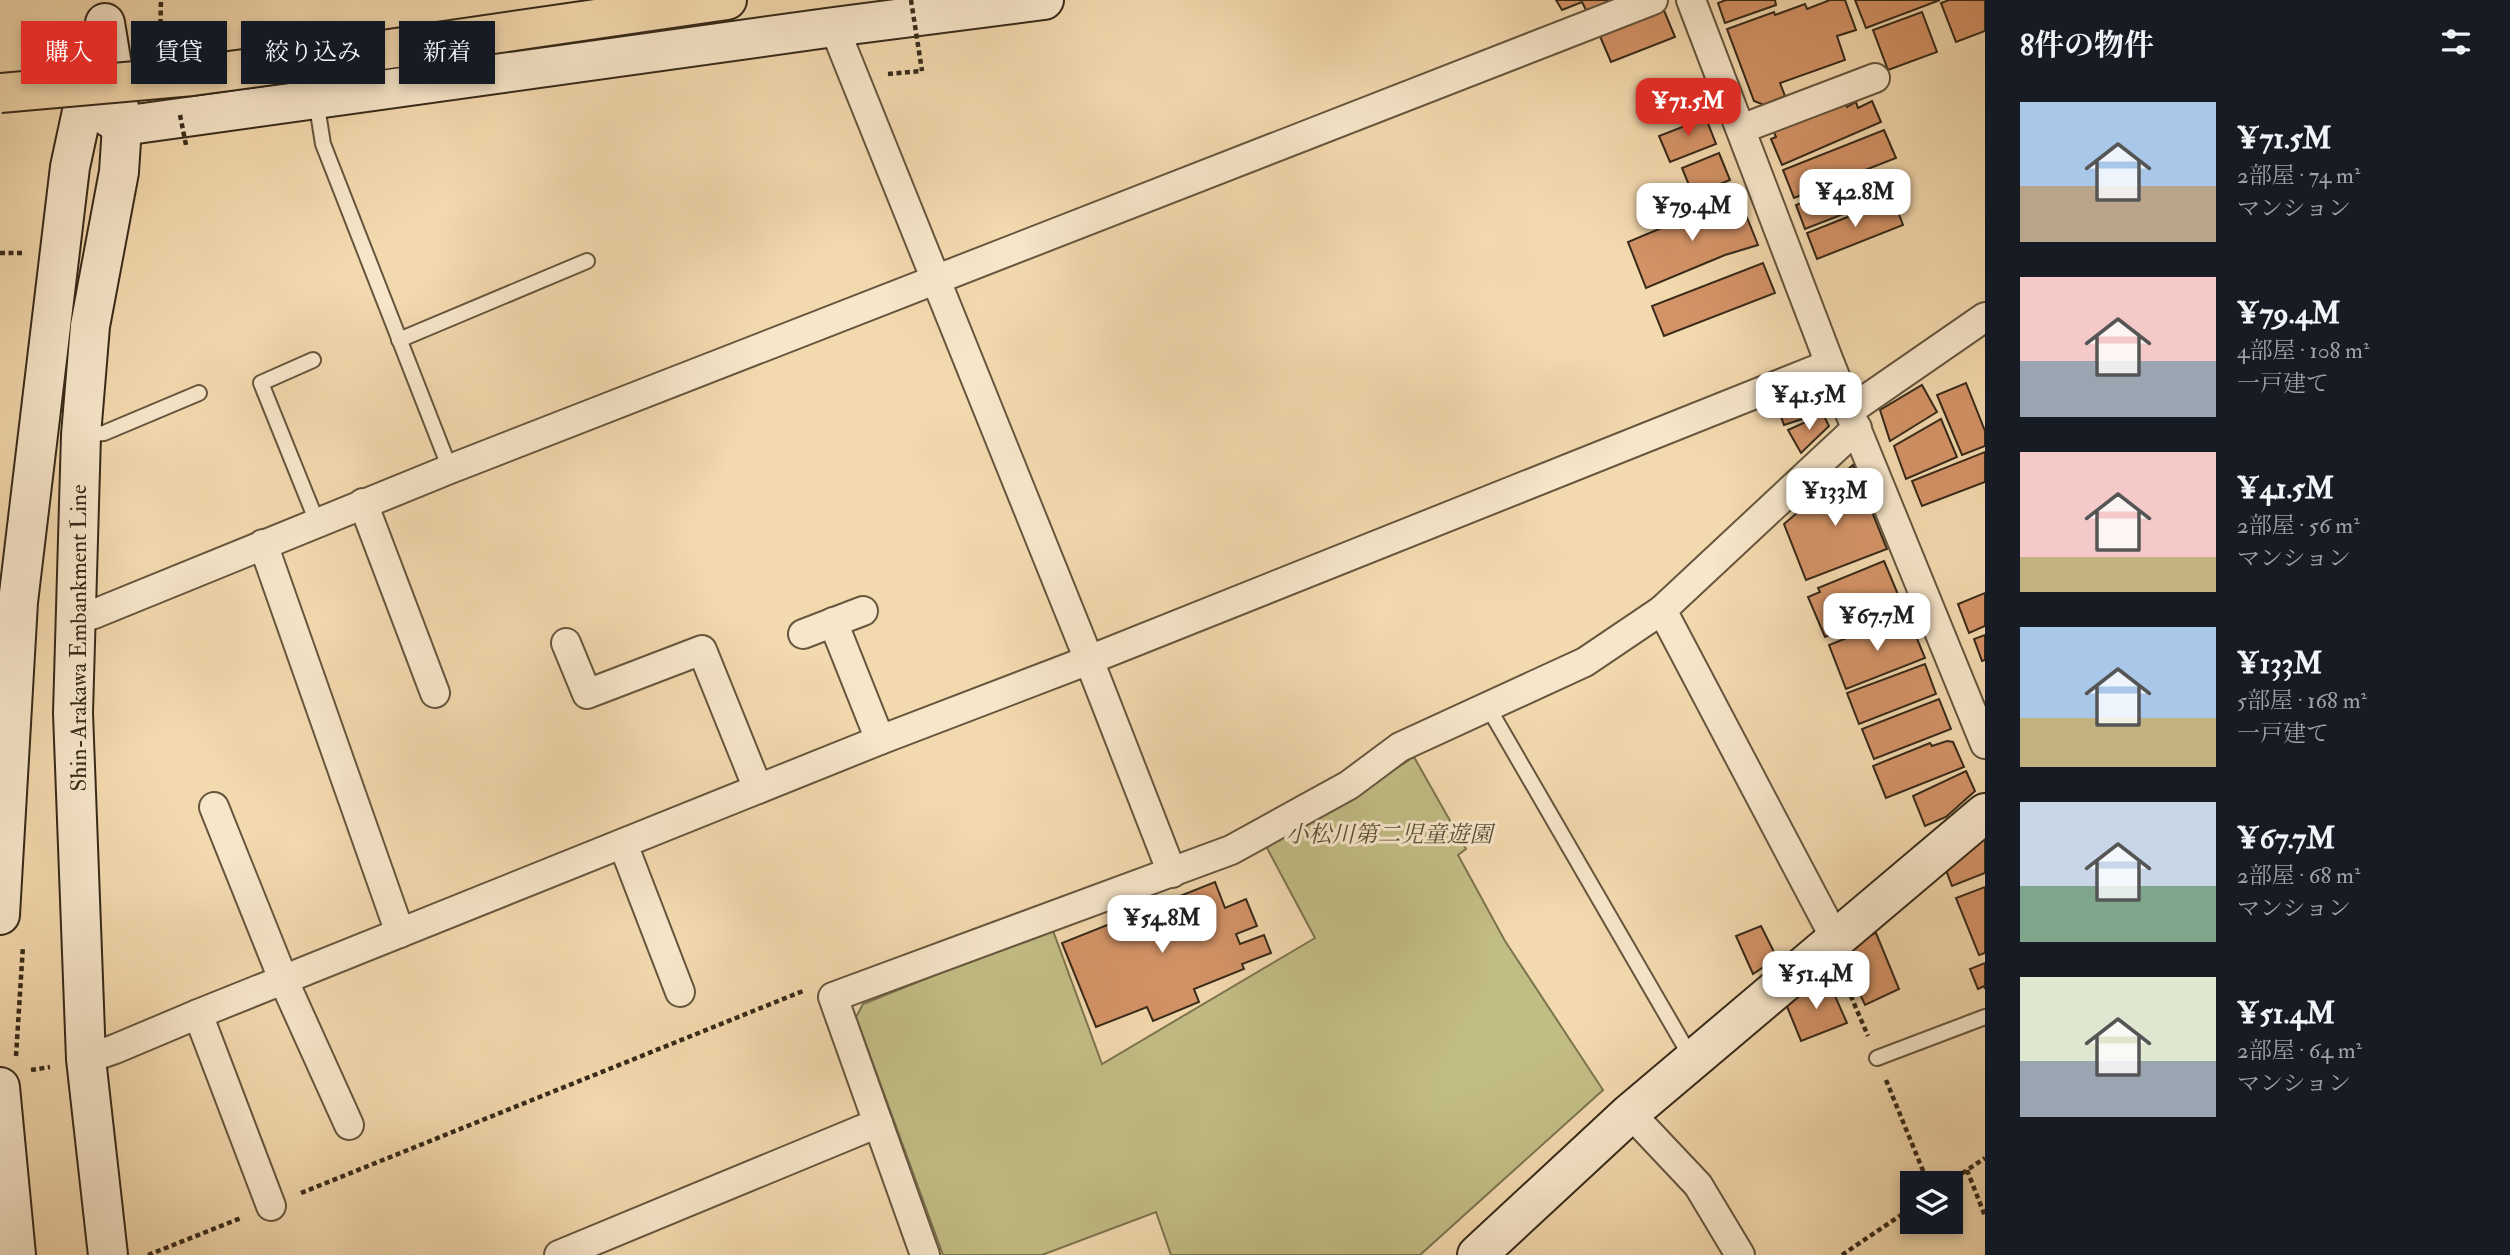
<!DOCTYPE html>
<html lang="ja">
<meta charset="utf-8">
<style>
:root{--surface:#171b24;--page:#20242c;--text:#f1f3f6;--muted:#9ea1a6;--accent:#d93025}
body{margin:0;font-family:"IM FELL Double Pica","Noto Serif JP",serif;background:var(--page);color:var(--text);height:100vh;display:flex;flex-direction:column;font-size:26px;white-space:nowrap}
*{box-sizing:border-box;margin:0}
p{font-size:23px;color:var(--muted)}
.icon{flex:none;width:38px;height:38px;fill:none;stroke:currentColor;stroke-width:2;stroke-linecap:round;stroke-linejoin:round}
.map{position:relative;flex:1;overflow:hidden}
.details{display:flex;flex-direction:column;background:var(--surface);width:525px}
.details>*{flex:none}
.hud{position:absolute;left:21px;top:21px;width:665px;height:63px;display:flex;gap:14px}
.tools{position:absolute;left:1900px;top:1171px;display:grid;gap:14px}
.tools a{display:grid;place-items:center;width:63px;height:63px;border-radius:0px;background:var(--surface);box-shadow:0 4px 10px #0003;font-size:35px}
.price{position:absolute;translate:-50% -60px;padding:0 16px;border-radius:14px;background:#fff;color:#222;font-size:23px;line-height:46px;filter:drop-shadow(0 2px 4px #0008)}
.price::after{content:'';position:absolute;left:50%;top:42px;width:21px;height:16px;margin-left:-10px;background:inherit;clip-path:polygon(0 0,100% 0,50% 100%)}
.price.on{background:var(--accent);color:#fff}
ul{padding:0;list-style:none}
li{display:flex;align-items:center;gap:21px;height:175px;padding:0 35px}
li span{display:grid;place-items:center;flex:none;width:196px;height:140px;border-radius:0px;color:#555}
li>.icon{margin-inline-start:auto}
span .icon{width:84px;height:84px;fill:#fffc;stroke-width:1}
li b{font-size:30px}
h2{display:flex;justify-content:space-between;align-items:center;height:84px;padding:0 35px;font-size:30px}
.chip{padding:0 24px;border-radius:0px;background:var(--surface);box-shadow:0 4px 10px #0003;font-size:24px;line-height:63px}
.chip.on{background:var(--accent);color:#fff}
main{display:flex;flex:1;min-height:0}
.map>svg:first-child{display:block}
.green{fill:#c2bd85;stroke:#7c744f;stroke-width:2}
.building{fill:#d49367;stroke:#372a19;stroke-width:2}
.lines{fill:none;stroke-linecap:round;stroke-linejoin:round}
.lane-casing{stroke:#66563e;stroke-width:18}
.street-casing{stroke:#66563e;stroke-width:32}
.secondary-casing{stroke:#372a19;stroke-width:42}
.highway-casing{stroke:#372a19;stroke-width:42}
.path{stroke:#372a19;stroke-width:4.5;stroke-dasharray:5 3.5;stroke-linecap:butt}
.lane{stroke:#f7e6ca;stroke-width:14}
.street{stroke:#f7e6ca;stroke-width:28}
.secondary{stroke:#f7e6ca;stroke-width:38}
.highway{stroke:#f3d9ae;stroke-width:38}
.highway-bridge-casing{stroke:#372a19;stroke-width:42;stroke-linecap:butt}
.path-bridge{stroke:#372a19;stroke-width:4.5;stroke-dasharray:5 3.5;stroke-linecap:butt}
.highway-bridge{stroke:#f3d9ae;stroke-width:38}
.labels{text-anchor:middle;stroke-width:6;stroke-linejoin:round;paint-order:stroke}
.street-label{font-size:23px;fill:#372a19;stroke:#f7e6ca}
.park-label{font-size:23px;font-style:italic;fill:#5a4f34;stroke:#f7e6ca}
</style>
<main>
<div class="map">
<svg width="1985" height="1255" viewBox="0 0 1985 1255">
<rect width="100%" height="100%" fill="#f3d9ae"/>
<filter id="stains"><feTurbulence type="fractalNoise" baseFrequency=".00286" numOctaves="4"/><feColorMatrix values="0 0 0 0 .2 0 0 0 0 .09 0 0 0 0 .02 0 0 0 .5 -.17"/></filter>
<radialGradient id="worn" r=".72"><stop offset=".6" stop-color="#630" stop-opacity="0"/><stop offset="1" stop-color="#630" stop-opacity=".3"/></radialGradient>
<!-- green -->
<polygon class="green" points="1414,757 1466,849 1458,855 1505,941 1603,1090 1420,1255 1171,1255 1156,1212 1042,1255 943,1255 856,1017 863,1004 1052,928 1102,1064 1315,938 1266,846 1308,823"/>
<!-- building -->
<g class="building">
<polygon points="1556,0 1607,0 1608,3 1587,12 1582,2 1562,10"/>
<polygon points="1726,0 1775,0 1776,5 1725,23 1718,3"/>
<polygon points="1830,0 1845,0 1856,30 1837,36 1845,60 1780,83 1785,96 1764,105 1754,101 1727,29 1774,12 1775,15 1805,4 1807,9"/>
<polygon points="1855,0 1940,0 1866,28"/>
<polygon points="1949,0 1985,0 1985,31 1956,42 1941,3"/>
<polygon points="1663,8 1675,37 1611,62 1599,34"/>
<polygon points="1922,12 1937,52 1888,70 1873,30"/>
<polygon points="1872,101 1881,122 1782,165 1771,139 1776,137 1774,132 1844,102 1847,107 1856,102 1858,108"/>
<polygon points="1704,113 1716,144 1670,162 1659,136 1685,126 1683,121"/>
<polygon points="1884,130 1896,158 1794,198 1783,170"/>
<polygon points="1719,153 1730,180 1693,195 1682,168"/>
<polygon points="1859,180 1869,204 1805,229 1796,205"/>
<polygon points="1893,199 1903,225 1817,259 1807,233"/>
<polygon points="1740,200 1758,245 1725,255 1646,288 1628,242 1711,207 1716,209"/>
<polygon points="1763,263 1775,293 1664,336 1652,306"/>
<polygon points="1966,383 1985,431 1985,446 1962,455 1937,395"/>
<polygon points="1922,385 1937,412 1890,441 1880,410"/>
<polygon points="1813,389 1821,413 1784,425 1776,403"/>
<polygon points="1823,414 1829,426 1801,453 1788,430"/>
<polygon points="1941,419 1957,457 1906,479 1894,446"/>
<polygon points="1985,452 1985,482 1922,506 1912,481"/>
<polygon points="1853,465 1887,549 1806,580 1784,524"/>
<polygon points="1884,561 1902,604 1825,637 1808,597 1820,592 1818,588"/>
<polygon points="1985,593 1985,626 1969,633 1958,604"/>
<polygon points="1908,617 1925,658 1846,689 1829,645 1854,635 1855,638"/>
<polygon points="1985,635 1985,660 1982,661 1974,639"/>
<polygon points="1925,664 1936,694 1859,724 1847,693"/>
<polygon points="1939,699 1951,729 1874,759 1862,729"/>
<polygon points="1947,741 1953,742 1964,767 1886,798 1873,766 1930,743 1932,746"/>
<polygon points="1966,771 1975,791 1946,817 1925,826 1913,796"/>
<polygon points="1985,838 1985,873 1952,886 1946,870"/>
<polygon points="1215,882 1225,908 1246,899 1257,926 1236,934 1240,944 1264,935 1271,953 1242,964 1244,969 1194,989 1199,1002 1153,1021 1147,1007 1096,1027 1062,943"/>
<polygon points="1985,887 1985,953 1979,955 1956,898"/>
<polygon points="1761,926 1777,958 1753,974 1736,936"/>
<polygon points="1876,933 1899,989 1865,1005 1842,955 1865,937"/>
<polygon points="1985,963 1985,989 1984,986 1978,989 1970,969"/>
<polygon points="1827,978 1847,1023 1801,1041 1786,1004 1809,986"/>
</g>
<g class="lines">
<defs>
<g id="lane">
<polyline points="316,100 323,144 450,469"/>
<polyline points="399,340 587,261"/>
<polyline points="313,360 261,383 317,522"/>
<polyline points="83,435 104,433 199,393"/>
<polyline points="1488,707 1692,1059"/>
<polyline points="1877,1058 1985,1017"/>
</g>
<g id="street">
<polyline points="1691,0 1830,364 1985,744"/>
<polyline points="834,27 1089,660 1172,873"/>
<polyline points="1741,129 1875,78"/>
<polyline points="1849,411 1985,317"/>
<polyline points="363,503 435,693"/>
<polyline points="263,544 400,933"/>
<polyline points="1662,610 1835,938"/>
<polyline points="74,620 94,614 450,469 1653,0"/>
<polyline points="833,622 880,740"/>
<polyline points="803,634 863,611"/>
<polyline points="566,643 587,694 702,650 758,789"/>
<polyline points="214,807 283,979 349,1125"/>
<polyline points="623,844 680,992"/>
<polyline points="198,1014 271,1206"/>
<polyline points="86,1059 115,1049 198,1014 880,740 1089,660 1830,364"/>
<polyline points="1630,1113 1698,1185 1740,1255"/>
<polyline points="559,1255 878,1123"/>
<polyline points="925,1255 833,997 1231,850 1349,785 1400,747 1585,662 1662,610 1857,428"/>
</g>
<g id="secondary">
<polyline points="105,23 122,126 119,172 90,326 81,435 73,713 86,1059 108,1255"/>
<polyline points="83,100 122,126 834,27 1044,0"/>
<polyline points="0,915 18,602 70,167 89,79"/>
<polyline points="0,1087 16,1255"/>
<polyline points="1477,1255 1630,1113 1985,813"/>
</g>
<polyline id="highway" points="348,55 727,0"/>
</defs>
<!-- lane casing -->
<use href="#lane" class="lane-casing"/>
<!-- street casing -->
<use href="#street" class="street-casing"/>
<!-- secondary casing -->
<use href="#secondary" class="secondary-casing"/>
<!-- highway casing -->
<use href="#highway" class="highway-casing"/>
<!-- path -->
<g class="path">
<polyline points="160,41 161,0"/>
<polyline points="888,74 922,71"/>
<polyline points="0,253 24,253"/>
<polyline points="1844,980 1868,1036"/>
<polyline points="16,1056 23,946"/>
<polyline points="31,1070 50,1067"/>
<polyline points="1886,1080 1928,1183"/>
<polyline points="1967,1170 1985,1216"/>
<polyline points="1948,1183 1985,1158"/>
<polyline points="301,1193 803,991"/>
<polyline points="148,1255 241,1218"/>
<polyline points="1842,1255 1913,1207"/>
</g>
<!-- lane -->
<use href="#lane" class="lane"/>
<!-- street -->
<use href="#street" class="street"/>
<!-- secondary -->
<use href="#secondary" class="secondary"/>
<!-- highway -->
<use href="#highway" class="highway"/>
<defs>
<polyline id="highway-bridge" points="0,93 192,76 348,55"/>
</defs>
<!-- highway-bridge casing -->
<use href="#highway-bridge" class="highway-bridge-casing"/>
<!-- path-bridge -->
<g class="path-bridge">
<polyline points="911,0 922,71"/>
<polyline points="180,115 186,145"/>
</g>
<!-- highway-bridge -->
<use href="#highway-bridge" class="highway-bridge"/>
</g>
<g class="labels">
<!-- street labels -->
<g class="street-label">
<text transform="translate(78 638) rotate(-90)" y="8">Shin-Arakawa Embankment Line</text>
</g>
<!-- park labels -->
<g class="park-label">
<text x="1389" y="842">小松川第二児童遊園</text>
</g>
</g>
<rect width="100%" height="100%" filter="url(#stains)"/>
<rect width="100%" height="100%" fill="url(#worn)"/>
</svg>
<div class="tools">
<a><svg class="icon" aria-label="layers" viewBox="0 0 24 24"><path d="M12 4l9 5-9 5-9-5zM3 14l9 5 9-5"/></svg></a>
</div>
<b class="price on" style="left:1688px;top:138px">¥71.5M</b>
<b class="price" style="left:1855px;top:229px">¥42.8M</b>
<b class="price" style="left:1692px;top:243px">¥79.4M</b>
<b class="price" style="left:1809px;top:432px">¥41.5M</b>
<b class="price" style="left:1835px;top:528px">¥133M</b>
<b class="price" style="left:1877px;top:653px">¥67.7M</b>
<b class="price" style="left:1162px;top:955px">¥54.8M</b>
<b class="price" style="left:1816px;top:1011px">¥51.4M</b>
<div class="hud">
<a class="chip on">購入</a>
<a class="chip">賃貸</a>
<a class="chip">絞り込み</a>
<a class="chip">新着</a>
</div>
</div>
<section class="details">
<h2>8件の物件<svg class="icon" aria-label="filters" viewBox="0 0 24 24"><path d="M4 7h16M4 17h16"/><circle cx="9" cy="7" r="2"/><circle cx="15" cy="17" r="2"/></svg></h2>
<ul>
<li><span style="background:linear-gradient(#a9c7e8 60%,#b9a48a 0)"><svg class="icon" aria-label="home" viewBox="0 0 24 24"><path d="M3 11l9-7 9 7M6 9v11h12V9"/></svg></span><div><b>¥71.5M</b><p>2部屋 · 74 m²</p><p>マンション</p></div></li>
<li><span style="background:linear-gradient(#f6c9c9 60%,#9aa5b1 0)"><svg class="icon" aria-label="home" viewBox="0 0 24 24"><path d="M3 11l9-7 9 7M6 9v11h12V9"/></svg></span><div><b>¥79.4M</b><p>4部屋 · 108 m²</p><p>一戸建て</p></div></li>
<li><span style="background:linear-gradient(#f6c9c9 75%,#c2b280 0)"><svg class="icon" aria-label="home" viewBox="0 0 24 24"><path d="M3 11l9-7 9 7M6 9v11h12V9"/></svg></span><div><b>¥41.5M</b><p>2部屋 · 56 m²</p><p>マンション</p></div></li>
<li><span style="background:linear-gradient(#a9c7e8 65%,#c2b280 0)"><svg class="icon" aria-label="home" viewBox="0 0 24 24"><path d="M3 11l9-7 9 7M6 9v11h12V9"/></svg></span><div><b>¥133M</b><p>5部屋 · 168 m²</p><p>一戸建て</p></div></li>
<li><span style="background:linear-gradient(#c9d6e8 60%,#7fa58c 0)"><svg class="icon" aria-label="home" viewBox="0 0 24 24"><path d="M3 11l9-7 9 7M6 9v11h12V9"/></svg></span><div><b>¥67.7M</b><p>2部屋 · 68 m²</p><p>マンション</p></div></li>
<li><span style="background:linear-gradient(#dfe7d0 60%,#9aa5b1 0)"><svg class="icon" aria-label="home" viewBox="0 0 24 24"><path d="M3 11l9-7 9 7M6 9v11h12V9"/></svg></span><div><b>¥51.4M</b><p>2部屋 · 64 m²</p><p>マンション</p></div></li>
</ul>
</section>
</main>
